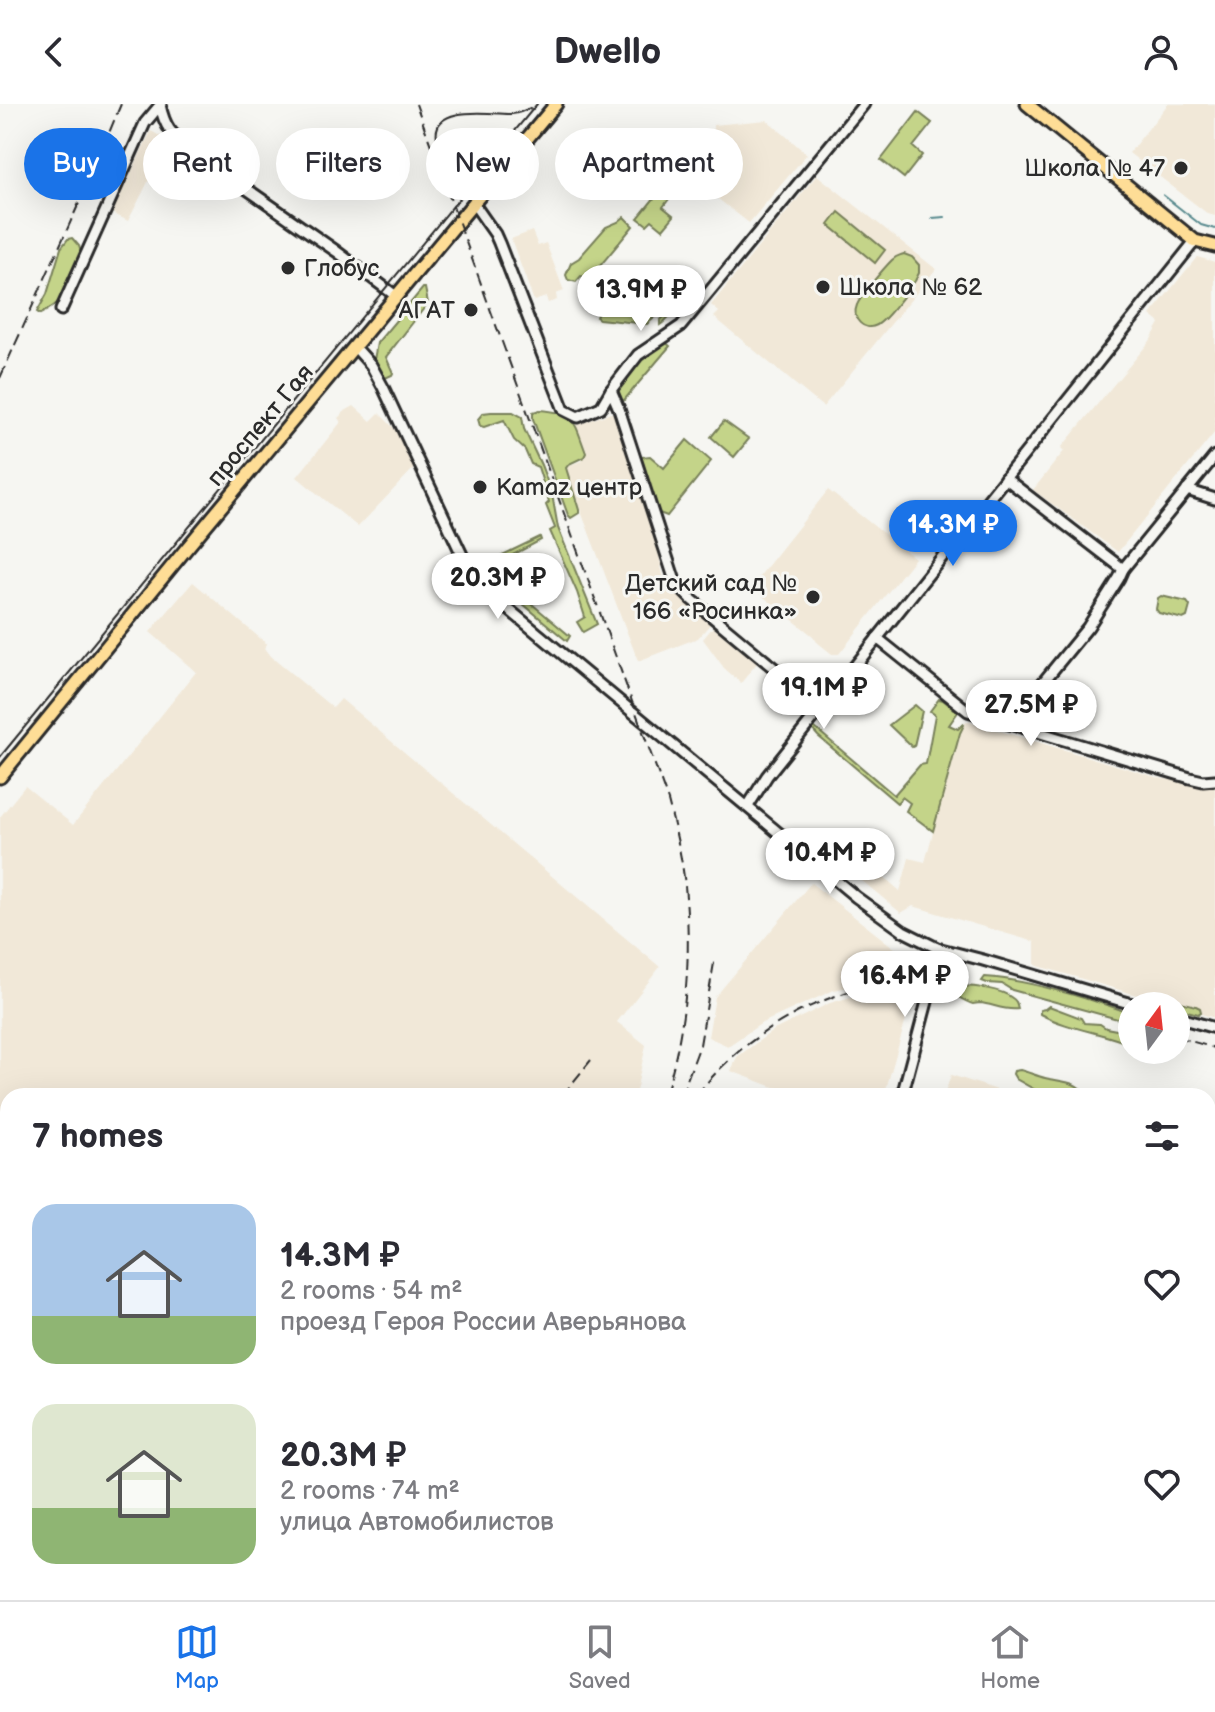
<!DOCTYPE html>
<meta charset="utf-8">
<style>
:root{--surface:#fff;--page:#f2f2f3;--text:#2b2b33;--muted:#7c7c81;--line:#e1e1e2;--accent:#1a73e8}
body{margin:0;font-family:"Balsamiq Sans",sans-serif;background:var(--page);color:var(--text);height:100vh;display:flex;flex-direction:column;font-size:30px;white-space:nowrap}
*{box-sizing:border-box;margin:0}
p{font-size:26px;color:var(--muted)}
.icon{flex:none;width:44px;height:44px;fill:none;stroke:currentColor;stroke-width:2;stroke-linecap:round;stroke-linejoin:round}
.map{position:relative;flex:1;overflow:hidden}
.sheet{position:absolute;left:0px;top:984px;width:1216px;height:512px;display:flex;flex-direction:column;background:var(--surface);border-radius:24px 24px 0 0;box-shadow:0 8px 32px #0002}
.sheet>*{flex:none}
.top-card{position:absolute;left:24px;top:24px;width:800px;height:72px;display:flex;gap:16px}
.needle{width:52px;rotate:15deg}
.tools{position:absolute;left:1118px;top:888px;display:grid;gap:16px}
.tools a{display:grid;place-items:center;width:72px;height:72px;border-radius:50%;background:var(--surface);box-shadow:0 8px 32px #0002;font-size:40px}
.price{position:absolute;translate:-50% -68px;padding:0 18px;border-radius:28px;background:#fff;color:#222;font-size:26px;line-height:52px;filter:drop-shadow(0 2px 4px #0008)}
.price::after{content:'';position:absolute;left:50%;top:48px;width:24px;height:18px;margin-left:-12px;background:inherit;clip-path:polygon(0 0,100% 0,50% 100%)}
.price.on{background:var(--accent);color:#fff}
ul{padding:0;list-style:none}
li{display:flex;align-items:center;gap:24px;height:200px;padding:0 32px}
li span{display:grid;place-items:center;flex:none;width:224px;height:160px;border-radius:24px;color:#555}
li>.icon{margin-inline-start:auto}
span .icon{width:96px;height:96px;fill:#fffc;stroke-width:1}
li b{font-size:34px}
h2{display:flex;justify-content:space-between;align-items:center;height:96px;padding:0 32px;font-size:34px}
.chip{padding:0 28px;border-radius:36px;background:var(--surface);box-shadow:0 8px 32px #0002;font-size:28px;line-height:72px}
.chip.on{background:var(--accent);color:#fff}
header{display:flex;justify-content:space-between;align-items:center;height:104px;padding:0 32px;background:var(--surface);font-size:36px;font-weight:600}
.menu{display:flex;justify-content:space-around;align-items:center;height:112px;border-top:2px solid var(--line);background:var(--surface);font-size:22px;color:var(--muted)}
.menu a{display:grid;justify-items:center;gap:4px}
.menu .on{color:var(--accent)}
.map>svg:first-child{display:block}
.built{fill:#f1e8d8}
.green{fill:#c4d489;stroke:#78805a;stroke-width:2}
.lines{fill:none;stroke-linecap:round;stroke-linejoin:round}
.stream{stroke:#598a8e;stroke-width:2}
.minor-casing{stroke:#2b2b2b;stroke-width:15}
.major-casing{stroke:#2b2b2b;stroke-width:17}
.minor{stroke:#f6f6f2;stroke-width:9}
.major{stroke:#fedd96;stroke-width:11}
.tram{stroke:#2b2b2b;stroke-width:2}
.rail{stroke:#2b2b2b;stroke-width:2;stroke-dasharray:12 6;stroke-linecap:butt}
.poi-dot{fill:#2b2b2b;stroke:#f6f6f2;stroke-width:3}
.labels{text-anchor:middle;stroke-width:6;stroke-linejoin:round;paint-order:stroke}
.poi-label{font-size:24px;fill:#2b2b2b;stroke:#f6f6f2;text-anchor:end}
.street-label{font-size:24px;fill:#2b2b2b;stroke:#f6f6f2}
</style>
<header><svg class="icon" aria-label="back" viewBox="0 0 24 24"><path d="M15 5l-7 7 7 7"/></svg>Dwello<svg class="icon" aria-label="person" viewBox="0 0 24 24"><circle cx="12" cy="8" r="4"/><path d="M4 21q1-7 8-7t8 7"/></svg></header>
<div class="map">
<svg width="1215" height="1496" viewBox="0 0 1215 1496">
<rect width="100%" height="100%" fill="#f6f6f2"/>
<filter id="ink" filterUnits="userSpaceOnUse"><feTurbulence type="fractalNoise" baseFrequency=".0125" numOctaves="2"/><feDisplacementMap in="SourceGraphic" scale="16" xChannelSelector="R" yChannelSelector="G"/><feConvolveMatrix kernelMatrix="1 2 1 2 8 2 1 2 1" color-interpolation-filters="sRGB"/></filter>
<g filter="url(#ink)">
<!-- built -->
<g class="built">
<polygon points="1168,0 1215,0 1215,112 1208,110 1129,49"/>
<polygon points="767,16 807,50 749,119 713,91 713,21"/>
<polygon points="151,27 169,37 128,117 112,109"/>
<polygon points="817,71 936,165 823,303 714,213 719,208 711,201"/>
<polygon points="532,127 538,142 546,139 564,187 556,190 557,196 548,199 546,193 534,197 511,135"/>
<polygon points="1197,153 1215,158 1215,328 1118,448 1033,386 1064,347 1061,344 1150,237 1160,219 1150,211"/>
<polygon points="354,302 371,317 379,309 396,326 414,364 358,423 297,373 341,318 338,314 345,307"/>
<polygon points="614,308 652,417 663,471 713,517 698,534 638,557 564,363 581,357 585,346 576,321"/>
<polygon points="828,386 915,454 839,550 832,550 817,538 813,532 751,483"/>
<polygon points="193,478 267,540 264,544 270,552 333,604 341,595 660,863 617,918 646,941 635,992 8,992 8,1073 0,1066 0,713 25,682 73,721 196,568 150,528"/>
<polygon points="713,523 757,559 741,579 724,564 703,535"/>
<polygon points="966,617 1163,675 1212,681 1215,679 1215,914 1035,861 1035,838 913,802 901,809 849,766 861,753 900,787 909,754 925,758 960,629"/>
<polygon points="811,779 902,850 913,869 834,886 762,919 728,942 708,933 715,893"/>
<polygon points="904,881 915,884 884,992 808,992 771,982 731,967 737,953 774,926 830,899 885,883"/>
<polygon points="951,971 1016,992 944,992"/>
<polygon points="1208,1155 1215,1157 1215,1496 1100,1496 1071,1488 1208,1488"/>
<polygon points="55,1488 128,1488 150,1494 152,1488 324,1488 322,1495 324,1496 31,1496"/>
</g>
<!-- green -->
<g class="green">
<polygon points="918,8 932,19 913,43 922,51 904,74 881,56"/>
<polygon points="660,87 669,95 663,103 674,112 663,125 652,116 647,121 638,114"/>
<polygon points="839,108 885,146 875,159 829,121"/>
<polygon points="624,113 633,122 590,174 581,172 576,178 568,176 566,171 571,159 579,154 606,123 618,118"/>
<path d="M72 134 79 142 82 152C70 180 69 196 40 210L37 208 47 190 61 144 68 135Z"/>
<path d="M904 150 912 153 919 161V169L915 177C907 187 888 215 877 221 864 228 851 215 857 201 861 191 884 164 892 156 897 151 898 152 904 150Z"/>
<path d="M652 178 666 186 667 193 683 196V200C673 205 669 215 660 221V217L668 208 669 205C662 196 650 192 649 180Z"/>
<polygon points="423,184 425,184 428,199 386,253 393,269 392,271 383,275 374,256 377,239"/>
<polygon points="631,186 639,186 646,194 651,195 657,204 653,215 647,220 599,215 596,213 599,206 611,201 620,205 624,191"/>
<polygon points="663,236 670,242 620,301 613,287 639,253"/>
<path d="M540 306C577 309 574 318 586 349L584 353 569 360 566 364 579 406V409L571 414 568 411 533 315V308Z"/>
<polygon points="491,308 513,308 522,313 524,325 541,361 552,390 558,424 597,520 583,528 577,518 585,513 577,488 550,427 555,424 546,401 549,398 538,363 531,360 525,346 514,336 504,316 484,323 480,322 478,315 483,309"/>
<polygon points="724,317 749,335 734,353 711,333"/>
<polygon points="687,336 711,357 667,412 659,409 641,353 650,352 664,364"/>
<polygon points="540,433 541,436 507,454 501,474 570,532 567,537 484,467 496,454"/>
<polygon points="1161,492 1187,498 1190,502 1187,513 1183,515 1159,509 1156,505 1158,494"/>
<polygon points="939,595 943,596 958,608 949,621 958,625 963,620 964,621 960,629 933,727 906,707 910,699 902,693 897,699 818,632 812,625 814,623 894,691 920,661 926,660 935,611 930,607"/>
<polygon points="915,601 922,607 914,642 912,643 889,621"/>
<path d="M985 873C1017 875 1053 885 1084 894 1100 899 1118 903 1132 911V919L1012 886 1002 880 987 879 982 877Z"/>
<path d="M961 882C974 882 1002 885 1012 894 1017 897 1017 900 1018 905 1005 907 992 900 980 899 977 899 975 900 973 900 968 899 960 894 955 891L953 885Z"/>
<path d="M1146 889 1196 902 1200 904 1201 908 1198 910 1176 904V902C1166 902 1151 900 1144 892Z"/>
<path d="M1049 902 1081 914 1084 919 1100 920 1106 924 1127 928 1132 927V941C1102 928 1070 926 1040 910V906L1045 905Z"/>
<path d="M1020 966C1028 968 1037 972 1045 974 1061 978 1078 976 1086 992H1046L1016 975 1013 970 1014 967Z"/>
<polygon points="1011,1488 1066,1488 1094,1496 1040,1496"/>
</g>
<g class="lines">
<!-- stream -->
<g class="stream">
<polyline points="1163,91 1201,121 1215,125"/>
<polyline points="932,114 945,113"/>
</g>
<defs>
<g id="minor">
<path d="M160 1C165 24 171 29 188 44L336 147 396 192"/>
<polyline points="474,100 495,130 499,139 564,306 578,313 601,303 611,286 619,305 676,480 691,495 822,604"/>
<polyline points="61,206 145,19 161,0"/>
<polyline points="354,242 371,261 383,283 471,470 481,481 501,499 856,793 903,827 937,844 983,856 1139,902"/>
<polyline points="611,286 638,251 681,222 864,0"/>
<polyline points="1005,374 1123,465"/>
<polyline points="1187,386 1215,395"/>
<polyline points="877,534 968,607 1190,674 1203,677 1215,676"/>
<polyline points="1009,620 1088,523 1119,474 1123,465 1215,352"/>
<polyline points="748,702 767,672 1195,137"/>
<polyline points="1176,913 1215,924"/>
<polyline points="902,992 933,875 937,844"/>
<polyline points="0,1079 8,1085"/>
<polyline points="818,1496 821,1488"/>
</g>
<g id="major">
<polyline points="1027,0 1195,137 1215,142"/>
<polyline points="0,673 186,445 556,0"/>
</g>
</defs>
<!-- minor casing -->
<use href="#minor" class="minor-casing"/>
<!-- major casing -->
<use href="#major" class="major-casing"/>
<!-- minor -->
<use href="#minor" class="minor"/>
<!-- major -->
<use href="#major" class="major"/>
<!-- tram -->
<g class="tram">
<path d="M489 58C484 61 479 64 472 65 459 65 439 47 437 34 431 0 491 10 512 10 519 9 524 7 530 4"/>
<polyline points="0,653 537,0"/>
</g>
<!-- rail -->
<g class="rail">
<path d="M416 0 668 697C675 725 682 753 685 782 692 853 686 925 665 992"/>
<polyline points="0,274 89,77 121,0"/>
<polyline points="1127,919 1132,920"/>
<polyline points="1176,933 1215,944"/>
<polyline points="562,992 591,956"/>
<polyline points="681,992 700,941 715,853"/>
<path d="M696 992C753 918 851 870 945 876"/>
<polyline points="0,1237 8,1233"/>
<polyline points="0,1292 8,1288"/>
<polyline points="0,1365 6,1362"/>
<polyline points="0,1471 8,1468"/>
<polyline points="1208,1477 1215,1479"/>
<polyline points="153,1488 180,1496"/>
<polyline points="18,1493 32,1488"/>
</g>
</g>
</g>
<!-- markers -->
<g class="poi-dot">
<circle cx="1181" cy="64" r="8"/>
<circle cx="288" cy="164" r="8"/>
<circle cx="823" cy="183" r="8"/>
<circle cx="471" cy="206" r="8"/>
<circle cx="480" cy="383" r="8"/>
<circle cx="813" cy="493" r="8"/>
</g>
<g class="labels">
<!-- poi labels -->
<g class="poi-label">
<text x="1165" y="72">Школа № 47</text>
<text x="304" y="172" text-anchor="start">Глобус</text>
<text x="839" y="191" text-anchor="start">Школа № 62</text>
<text x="455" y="214">АГАТ</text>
<text x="496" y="391" text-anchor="start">Kamaz центр</text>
<text x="797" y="487">Детский сад №<tspan x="797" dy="28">166 «Росинка»</tspan></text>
</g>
<!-- street labels -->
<g class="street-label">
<text transform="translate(260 321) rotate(-50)" y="8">проспект Гая</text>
</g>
</g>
</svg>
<div class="tools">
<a><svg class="needle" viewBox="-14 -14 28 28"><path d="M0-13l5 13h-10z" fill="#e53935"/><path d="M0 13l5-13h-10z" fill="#7c7c81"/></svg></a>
</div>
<b class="price" style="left:641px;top:229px">13.9M ₽</b>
<b class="price on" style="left:953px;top:464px">14.3M ₽</b>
<b class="price" style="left:498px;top:517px">20.3M ₽</b>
<b class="price" style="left:824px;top:627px">19.1M ₽</b>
<b class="price" style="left:1031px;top:644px">27.5M ₽</b>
<b class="price" style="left:830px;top:792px">10.4M ₽</b>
<b class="price" style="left:905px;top:915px">16.4M ₽</b>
<div class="top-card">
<a class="chip on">Buy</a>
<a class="chip">Rent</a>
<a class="chip">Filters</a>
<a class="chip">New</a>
<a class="chip">Apartment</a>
</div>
<section class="sheet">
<h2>7 homes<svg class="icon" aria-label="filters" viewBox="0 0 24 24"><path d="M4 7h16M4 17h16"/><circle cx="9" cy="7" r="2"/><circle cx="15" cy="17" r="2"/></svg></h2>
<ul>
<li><span style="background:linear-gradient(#a9c7e8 70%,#8fb573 0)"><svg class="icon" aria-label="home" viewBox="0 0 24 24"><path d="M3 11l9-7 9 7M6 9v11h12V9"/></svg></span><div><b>14.3M ₽</b><p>2 rooms · 54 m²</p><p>проезд Героя России Аверьянова</p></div><svg class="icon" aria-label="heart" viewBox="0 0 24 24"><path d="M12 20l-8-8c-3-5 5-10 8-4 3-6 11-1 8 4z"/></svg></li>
<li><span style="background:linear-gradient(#dfe7d0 65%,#8fb573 0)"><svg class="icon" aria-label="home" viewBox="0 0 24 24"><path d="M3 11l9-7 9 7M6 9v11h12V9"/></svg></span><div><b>20.3M ₽</b><p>2 rooms · 74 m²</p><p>улица Автомобилистов</p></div><svg class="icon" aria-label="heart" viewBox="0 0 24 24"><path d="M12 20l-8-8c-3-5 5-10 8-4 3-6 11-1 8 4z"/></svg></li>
</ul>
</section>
</div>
<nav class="menu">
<a class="on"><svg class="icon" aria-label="map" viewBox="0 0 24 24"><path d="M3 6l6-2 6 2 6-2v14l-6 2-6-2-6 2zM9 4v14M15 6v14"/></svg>Map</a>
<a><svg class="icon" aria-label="saved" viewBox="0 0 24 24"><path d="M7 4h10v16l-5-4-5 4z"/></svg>Saved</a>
<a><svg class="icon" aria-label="home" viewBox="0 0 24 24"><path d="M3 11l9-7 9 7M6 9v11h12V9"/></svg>Home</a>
</nav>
